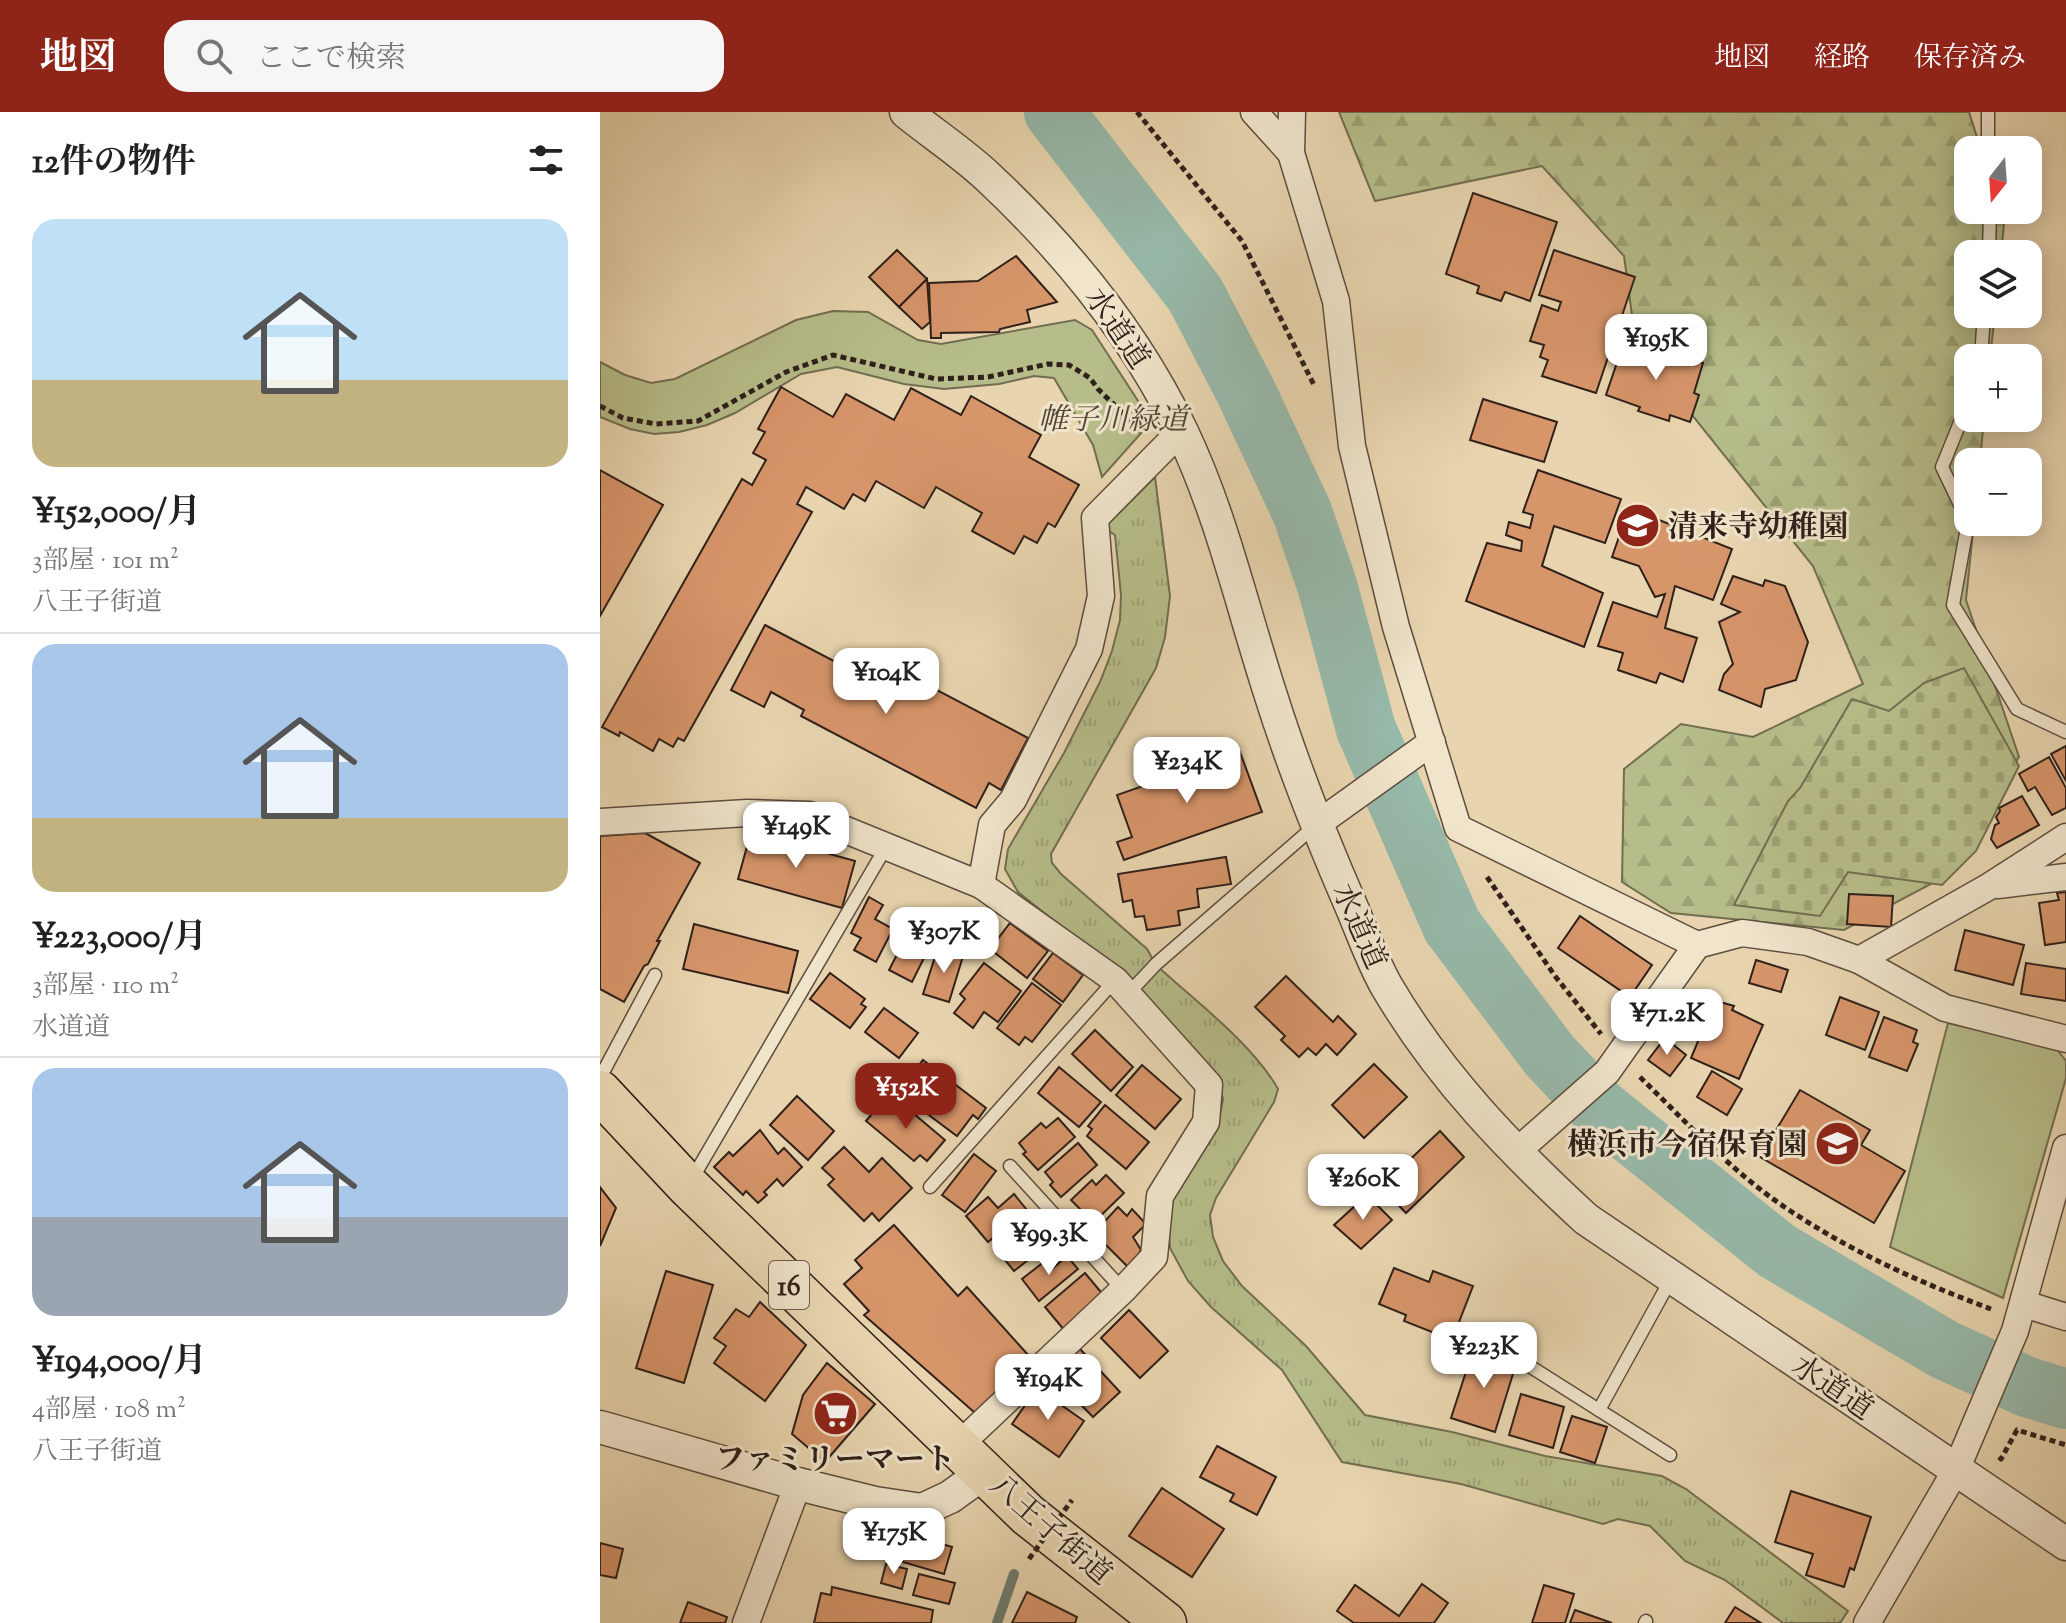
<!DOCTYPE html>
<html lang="ja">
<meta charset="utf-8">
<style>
:root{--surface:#fff;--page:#f6f6f6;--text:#222;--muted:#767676;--line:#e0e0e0;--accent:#8f2418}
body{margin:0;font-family:"Sorts Mill Goudy","Noto Serif JP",serif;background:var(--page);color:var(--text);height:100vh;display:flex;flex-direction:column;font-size:30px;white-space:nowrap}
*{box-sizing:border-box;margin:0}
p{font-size:26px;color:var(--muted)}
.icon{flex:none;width:44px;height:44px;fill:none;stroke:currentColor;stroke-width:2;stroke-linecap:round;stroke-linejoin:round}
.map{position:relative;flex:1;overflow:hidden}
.panel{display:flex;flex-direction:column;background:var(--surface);width:600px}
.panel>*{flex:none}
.needle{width:52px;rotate:197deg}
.buttons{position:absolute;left:1354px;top:24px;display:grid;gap:16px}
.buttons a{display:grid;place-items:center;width:88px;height:88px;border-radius:16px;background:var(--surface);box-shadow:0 4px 20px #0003;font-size:40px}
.price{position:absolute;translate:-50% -68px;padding:0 18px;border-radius:16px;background:#fff;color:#222;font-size:26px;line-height:52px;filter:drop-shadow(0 2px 4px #0008)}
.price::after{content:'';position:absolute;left:50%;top:48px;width:24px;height:18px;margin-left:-12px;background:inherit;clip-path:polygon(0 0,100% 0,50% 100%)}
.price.selected{background:var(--accent);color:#fff}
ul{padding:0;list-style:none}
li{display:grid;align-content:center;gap:16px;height:424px;padding:0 32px}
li+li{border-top:2px solid var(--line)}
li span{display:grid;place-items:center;height:248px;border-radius:24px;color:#555}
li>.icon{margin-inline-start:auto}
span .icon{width:144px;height:144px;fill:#fffc;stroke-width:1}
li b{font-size:34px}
h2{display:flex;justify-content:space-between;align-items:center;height:96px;padding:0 32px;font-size:34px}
header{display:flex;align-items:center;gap:48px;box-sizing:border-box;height:112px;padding:0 40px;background:var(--accent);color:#fff}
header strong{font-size:38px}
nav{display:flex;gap:44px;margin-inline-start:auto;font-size:28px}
.search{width:560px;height:72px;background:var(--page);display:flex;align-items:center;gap:20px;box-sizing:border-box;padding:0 28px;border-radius:24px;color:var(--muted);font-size:30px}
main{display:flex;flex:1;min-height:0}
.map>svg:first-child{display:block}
.grass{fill:url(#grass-tufts);stroke:#726e52;stroke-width:2}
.forest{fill:url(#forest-firs);stroke:#726e52;stroke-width:2}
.cemetery{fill:url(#cemetery-stones);stroke:#726e52;stroke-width:2}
.park{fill:#b6bd8a;stroke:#726e52;stroke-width:2}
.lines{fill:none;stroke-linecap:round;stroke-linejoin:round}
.stream{stroke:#6d7c70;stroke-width:10}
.river{stroke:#97b9aa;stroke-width:60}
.building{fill:#d7956a;stroke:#2f201a;stroke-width:2}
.service-casing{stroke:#5d4d3f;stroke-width:15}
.minor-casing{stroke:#5d4d3f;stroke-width:29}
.tertiary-casing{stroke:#5d4d3f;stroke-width:35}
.trunk-casing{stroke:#2f201a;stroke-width:45}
.path{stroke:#2f201a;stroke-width:5;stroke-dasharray:6 4;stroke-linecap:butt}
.service{stroke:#f0e4cb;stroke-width:12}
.minor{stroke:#f0e4cb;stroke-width:26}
.tertiary{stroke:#f0e4cb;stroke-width:32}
.trunk{stroke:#e8d5af;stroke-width:42}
.path-bridge{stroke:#2f201a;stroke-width:5;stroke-dasharray:6 4;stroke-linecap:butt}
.labels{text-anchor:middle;stroke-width:6;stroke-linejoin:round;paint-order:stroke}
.shield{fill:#f0e4cb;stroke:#695b4f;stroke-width:2}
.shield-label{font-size:28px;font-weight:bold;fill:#2f201a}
.street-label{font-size:30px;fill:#2f201a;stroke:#f0e4cb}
.park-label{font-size:30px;font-style:italic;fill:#514736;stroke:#f0e4cb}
.poi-label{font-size:30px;font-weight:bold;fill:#2f201a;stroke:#f0e4cb;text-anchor:start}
</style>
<header>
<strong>地図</strong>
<div class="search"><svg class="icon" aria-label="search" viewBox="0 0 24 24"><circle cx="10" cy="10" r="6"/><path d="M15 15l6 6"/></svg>ここで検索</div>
<nav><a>地図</a><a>経路</a><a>保存済み</a></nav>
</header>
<main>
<section class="panel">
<h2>12件の物件<svg class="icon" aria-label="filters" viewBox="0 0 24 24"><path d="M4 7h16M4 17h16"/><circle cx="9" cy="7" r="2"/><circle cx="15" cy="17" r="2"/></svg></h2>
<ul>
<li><span style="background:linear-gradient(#bfe0f5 65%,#c2b280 0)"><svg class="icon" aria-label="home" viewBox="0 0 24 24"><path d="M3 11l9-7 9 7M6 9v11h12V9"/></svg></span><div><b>¥152,000/月</b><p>3部屋 · 101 m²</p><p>八王子街道</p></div></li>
<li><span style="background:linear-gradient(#a9c7e8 70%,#c2b280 0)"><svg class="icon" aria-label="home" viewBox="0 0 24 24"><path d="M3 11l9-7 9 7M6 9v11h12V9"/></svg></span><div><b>¥223,000/月</b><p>3部屋 · 110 m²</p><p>水道道</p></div></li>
<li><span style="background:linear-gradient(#a9c7e8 60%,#9aa5b1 0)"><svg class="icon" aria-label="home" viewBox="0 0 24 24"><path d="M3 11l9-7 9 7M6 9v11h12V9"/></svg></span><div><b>¥194,000/月</b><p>4部屋 · 108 m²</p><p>八王子街道</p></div></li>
</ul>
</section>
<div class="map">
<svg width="1466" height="1511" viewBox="0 0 1466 1511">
<defs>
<pattern id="grass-tufts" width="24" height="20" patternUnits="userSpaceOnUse" patternTransform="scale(2)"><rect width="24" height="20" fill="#b6bd8a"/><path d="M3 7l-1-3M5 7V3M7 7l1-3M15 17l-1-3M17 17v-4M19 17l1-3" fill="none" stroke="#9da276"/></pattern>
<pattern id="forest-firs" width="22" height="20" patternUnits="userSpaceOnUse" patternTransform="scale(2)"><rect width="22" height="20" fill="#b6bd8a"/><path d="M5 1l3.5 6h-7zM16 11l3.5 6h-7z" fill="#9da276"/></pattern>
<pattern id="cemetery-stones" width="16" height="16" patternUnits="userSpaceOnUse" patternTransform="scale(2)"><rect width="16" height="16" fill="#b6bd8a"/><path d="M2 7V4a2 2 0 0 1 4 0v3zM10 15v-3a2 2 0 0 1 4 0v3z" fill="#9da276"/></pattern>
</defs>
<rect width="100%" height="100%" fill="#e8d5af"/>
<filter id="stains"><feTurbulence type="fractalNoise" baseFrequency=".0025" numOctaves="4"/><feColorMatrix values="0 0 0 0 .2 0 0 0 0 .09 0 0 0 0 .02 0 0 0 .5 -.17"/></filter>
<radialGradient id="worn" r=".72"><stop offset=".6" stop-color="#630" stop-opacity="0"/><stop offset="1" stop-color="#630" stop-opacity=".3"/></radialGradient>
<!-- grass -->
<path class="grass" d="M555 365 570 484 565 525 556 556 451 742 452 751 461 762 547 837 556 853C595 889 652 931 678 977L674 990 616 1086 610 1103 613 1125 623 1149 642 1174 706 1234 765 1303 852 1320 945 1344 1062 1364 1086 1377 1248 1499 1240 1511H1183L1125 1468 1085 1449 1050 1414 1018 1407 1003 1412 861 1372 742 1350 682 1258 611 1195 588 1169 570 1136 566 1084 621 998 623 987 619 971 535 873 418 780 405 757 408 737 464 641 500 570 512 539 520 508 521 483 515 423 504 416Z"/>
<!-- forest -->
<polygon class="forest" points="739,0 1369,0 1381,38 1368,38 1368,98 1399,98 1404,112 1401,142 1368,142 1368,202 1395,202 1390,246 1368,246 1368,306 1384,306 1380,350 1368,350 1368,410 1374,410 1366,488 1419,645 1346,764 1244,818 1071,801 1022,770 1024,657 1081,612 1153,625 1263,572 1213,454 1036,233 1024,144 942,54 775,89"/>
<!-- cemetery -->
<polygon class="cemetery" points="1364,556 1419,654 1376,739 1342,773 1248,760 1220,804 1134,793 1188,689 1200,676 1252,587 1289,599 1324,571"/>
<!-- park -->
<g class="park">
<polygon points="233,199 268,200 318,228 341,232 475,208 492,218 553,312 542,320 502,365 493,333 454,266 434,264 399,272 344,277 304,272 237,255 201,262 135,301 107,313 79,320 54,322 30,317 0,305 0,250 25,263 51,271 75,267 196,208"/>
<polygon points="1348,911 1455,935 1466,949 1466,966 1403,1186 1290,1135"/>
</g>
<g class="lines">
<!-- stream -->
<polyline class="stream" points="397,1511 414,1462"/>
<!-- river -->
<polyline class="river" points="454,0 595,182 646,280 702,400 727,473 766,617 852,814 950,944 1000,997 1177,1139 1345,1238 1427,1275 1466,1287"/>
</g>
<!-- building -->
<g class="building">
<polygon points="873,81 957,110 930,189 905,180 901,189 877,181 879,174 846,162"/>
<polygon points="297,138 327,167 299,195 269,165"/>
<polygon points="954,138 1035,165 996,281 942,264 948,248 940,245 944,233 930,229 942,193 958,199 961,190 939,183"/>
<polygon points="416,144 457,190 427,198 430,210 400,217 399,220 341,221 341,226 331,226 329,171 378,169"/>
<polygon points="327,167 330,210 322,217 299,195"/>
<polygon points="1024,230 1046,237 1047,233 1103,251 1094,281 1099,283 1090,310 1070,303 1069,309 1038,299 1040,295 1006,283"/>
<polygon points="181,275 233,305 246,282 294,308 311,276 361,303 371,284 441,323 429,345 479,373 455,415 448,411 437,431 424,424 414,442 372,419 382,401 336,375 324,396 276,369 265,389 253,382 244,397 206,375 197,392 212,400 84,629 78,626 73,635 59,627 53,639 20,620 19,624 2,615 142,367 152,373 166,348 153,341 165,320 158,317"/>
<polygon points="883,287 957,310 944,350 870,328"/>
<polygon points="0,358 63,393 0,504"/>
<polygon points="938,358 1021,387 1005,431 954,414 942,454 1003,481 984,535 866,489 887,431 921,439 922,429 906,423 909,410 930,416 933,403 923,400"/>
<polygon points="1029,396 1132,437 1113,488 1075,474 1065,516 1097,526 1083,570 1060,561 1056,571 1018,558 1023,541 998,534 1013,490 1057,505 1065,482 1055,485 1039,454 1012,445"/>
<polygon points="1133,464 1163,474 1165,468 1185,474 1208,530 1196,568 1165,577 1161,595 1119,578 1124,562 1133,552 1119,510 1140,500 1121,492"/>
<polygon points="165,513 268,567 278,547 428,626 401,678 389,671 376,696 201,604 204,598 171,580 164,595 131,578"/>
<polygon points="1466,634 1466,669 1451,642"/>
<polygon points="640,640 662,700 524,748 517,730 532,725 517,683"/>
<polygon points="1449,645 1466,676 1466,696 1452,703 1435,675 1428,679 1419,662"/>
<polygon points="1422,684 1439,713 1397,736 1391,727 1395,713 1399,711 1396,705 1400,699 1399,696"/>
<polygon points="151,720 255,749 242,796 138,767"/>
<polygon points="45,721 100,751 57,829 60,829 48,852 44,854 24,890 0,877 0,724"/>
<polygon points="626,745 631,772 597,777 599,795 578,799 580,813 547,818 544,804 535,805 532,788 523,790 518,762"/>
<polygon points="1466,780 1466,830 1445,833 1439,791 1459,788 1457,781"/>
<polygon points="1249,782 1293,784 1291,815 1247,812"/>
<polygon points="269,785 283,793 275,807 293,817 276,850 254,838 261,826 251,821"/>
<polygon points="980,804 1052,853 1030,885 958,836"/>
<polygon points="410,811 448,839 427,866 390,837"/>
<polygon points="94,812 198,839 188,881 83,857"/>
<polygon points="1365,818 1424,833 1413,873 1355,858"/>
<polygon points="306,825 329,836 312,870 289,858"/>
<polygon points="346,835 364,841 349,890 323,882 335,845 342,847"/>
<polygon points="453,841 483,863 463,890 433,867"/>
<polygon points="1156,848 1188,858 1181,880 1149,871"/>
<polygon points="384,851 421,879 398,910 384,900 373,916 354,901 365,887 360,882"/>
<polygon points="1426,851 1466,857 1466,889 1421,882"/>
<polygon points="230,861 265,887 261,892 266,895 250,916 210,887"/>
<polygon points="686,864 733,910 738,904 756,922 737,943 726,932 716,943 708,936 699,945 681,928 685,924 655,895"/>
<polygon points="432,871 461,893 432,930 425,925 419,933 397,916"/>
<polygon points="1240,885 1279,900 1265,938 1226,923"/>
<polygon points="1120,890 1134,894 1132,898 1163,913 1139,967 1091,946 1109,903"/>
<polygon points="284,896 318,921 299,946 265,920"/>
<polygon points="1284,905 1317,918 1313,930 1318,932 1307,959 1269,945"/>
<polygon points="495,918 533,955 511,979 472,942"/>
<polygon points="1065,926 1086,943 1070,964 1048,948"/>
<polygon points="323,948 386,996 378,1007 373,1003 357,1024 298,980"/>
<polygon points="774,952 807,985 764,1026 732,993"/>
<polygon points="542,953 581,987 555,1017 516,983"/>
<polygon points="459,955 501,990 479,1015 438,981"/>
<polygon points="1112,959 1142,977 1127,1003 1097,985"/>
<polygon points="1200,978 1270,1018 1261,1033 1305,1059 1274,1111 1160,1045"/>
<polygon points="197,984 234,1019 208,1048 170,1013"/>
<polygon points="284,988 295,998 301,991 345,1028 327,1049 320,1043 314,1049 266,1009"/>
<polygon points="505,993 549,1030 526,1057 487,1024 492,1017 488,1014"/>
<polygon points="458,1006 475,1025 438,1058 423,1042 426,1040 419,1031 441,1011 446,1016"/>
<polygon points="160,1018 178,1042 184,1036 202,1055 183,1074 177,1067 164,1080 167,1083 158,1091 146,1079 143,1083 114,1055 129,1040 133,1044"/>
<polygon points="840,1019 864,1045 806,1101 781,1075"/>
<polygon points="478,1031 497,1053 461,1085 450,1073 453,1070 445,1060"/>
<polygon points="244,1035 269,1060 282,1046 312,1076 279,1109 272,1101 264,1109 228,1073 234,1067 222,1056"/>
<polygon points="374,1042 396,1059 365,1100 342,1083"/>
<polygon points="506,1063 524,1081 490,1114 476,1100 480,1097 471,1088 492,1068 496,1073"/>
<polygon points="0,1075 16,1096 0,1134"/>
<polygon points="414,1082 427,1098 388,1130 366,1104 388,1085 398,1096"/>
<polygon points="767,1083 792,1108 761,1137 734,1113"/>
<polygon points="518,1095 527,1104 532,1097 546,1112 533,1125 541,1138 530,1157 494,1121"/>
<polygon points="294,1113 358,1184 367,1175 429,1244 407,1264 412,1269 375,1301 264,1203 269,1199 244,1172 262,1156 255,1148"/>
<polygon points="418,1117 438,1140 414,1159 395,1136"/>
<polygon points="467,1144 478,1157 439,1189 422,1167 445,1149 452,1157"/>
<polygon points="794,1156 829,1170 833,1159 873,1174 852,1228 804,1209 806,1203 779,1192"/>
<polygon points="66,1159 113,1173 84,1271 36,1256"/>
<polygon points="485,1161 505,1185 465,1219 445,1195"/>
<polygon points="160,1190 206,1233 165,1289 114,1251 126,1234 114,1226 136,1197 149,1205"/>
<polygon points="529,1198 568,1239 540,1266 501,1226"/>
<polygon points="874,1235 917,1249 895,1320 851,1306"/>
<polygon points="480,1237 520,1280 493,1305 452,1263"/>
<polygon points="227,1251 275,1292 225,1350 192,1322 203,1283"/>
<polygon points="437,1276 484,1309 459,1345 412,1312"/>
<polygon points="921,1282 964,1295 953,1336 909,1323"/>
<polygon points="972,1304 1007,1315 995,1351 960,1340"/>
<polygon points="617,1334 676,1365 657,1403 630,1389 634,1382 600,1365"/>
<polygon points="562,1376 624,1417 592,1465 529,1424"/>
<polygon points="1191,1379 1271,1405 1254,1458 1250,1456 1244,1475 1206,1463 1213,1442 1175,1430"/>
<polygon points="277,1413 352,1435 344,1462 269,1440"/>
<polygon points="0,1431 23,1437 16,1466 0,1463"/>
<polygon points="286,1452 307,1457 302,1477 281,1471"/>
<polygon points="319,1462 355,1471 349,1492 313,1483"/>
<polygon points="822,1472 848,1491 834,1511 754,1511 737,1499 755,1473 799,1504"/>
<polygon points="944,1473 974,1482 965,1511 932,1511"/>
<polygon points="232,1475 333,1498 331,1511 214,1511 221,1481 231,1483"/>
<polygon points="427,1480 477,1505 475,1511 412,1511"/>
<polygon points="88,1490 127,1505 125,1511 80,1511"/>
<polygon points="1135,1495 1161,1511 1125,1511"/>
<polygon points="975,1498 1012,1511 970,1511"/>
</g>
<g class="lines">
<defs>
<g id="service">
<polyline points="1388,0 1388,38"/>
<polyline points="1389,142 1390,98"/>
<polyline points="1381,246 1384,202"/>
<polyline points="1368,291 1342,355 1368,409"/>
<polyline points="1368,410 1353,493 1417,597 1466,620"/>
<polyline points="528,882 556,852 716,713"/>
<polyline points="0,966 55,863"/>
<polyline points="410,1054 523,1178"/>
<polyline points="92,1067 286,735"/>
<polyline points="330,1075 515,868"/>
<polyline points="931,1255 1070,1343"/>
<polyline points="999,1298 1071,1167"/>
<polyline points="1045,1511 1046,1509"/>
</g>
<g id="minor">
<polyline points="654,0 691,41"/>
<polyline points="692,0 691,41 736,189 752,334 796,515 858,716 1097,833 1142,821 1208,830 1259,848 1345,896 1466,927"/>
<polyline points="0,710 147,701 209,703 381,773 515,868 609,973 606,1010 560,1084 554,1145 523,1178 358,1334"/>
<polyline points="716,713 832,630"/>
<polyline points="381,773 392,713 413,688 489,537 501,484 495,406 581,319"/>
<polyline points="1398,773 1466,765"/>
<polyline points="1259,848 1390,774 1466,725"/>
<polyline points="915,1041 1007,960 1097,833"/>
<polyline points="1424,1192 1466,1205"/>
<polyline points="146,1511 198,1372"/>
<polyline points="1267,1511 1356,1358 1415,1219 1466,1036"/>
</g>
<g id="tertiary">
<path d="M306 0C333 22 364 42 389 66 468 140 535 222 582 320 622 404 642 495 671 584 694 657 722 727 752 796 763 822 773 851 787 875 840 965 910 1037 986 1107L1466 1432"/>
<polyline points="0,1315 198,1372 275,1391 322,1398 350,1385 385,1360"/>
</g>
<polyline id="trunk" points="0,980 88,1074 428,1403 565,1511"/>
</defs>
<!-- service casing -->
<use href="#service" class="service-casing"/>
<!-- minor casing -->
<use href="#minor" class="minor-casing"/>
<!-- tertiary casing -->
<use href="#tertiary" class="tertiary-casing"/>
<!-- trunk casing -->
<use href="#trunk" class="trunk-casing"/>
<!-- path -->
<g class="path">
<polyline points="537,0 642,129 714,273"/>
<polyline points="0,294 23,306 56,312 98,309 186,260 233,243 336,267 388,265 448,252 469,253 490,266 498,277 541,319"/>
<polyline points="887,765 955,864 1001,922"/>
<path d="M1040 965C1088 1012 1135 1063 1192 1100 1254 1141 1321 1171 1391 1197"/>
<polyline points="1399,1345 1401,1347 1417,1318 1466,1333"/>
</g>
<!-- service -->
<use href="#service" class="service"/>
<!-- minor -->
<use href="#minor" class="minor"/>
<!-- tertiary -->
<use href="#tertiary" class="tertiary"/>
<!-- trunk -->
<use href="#trunk" class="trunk"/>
<!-- path-bridge -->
<polyline class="path-bridge" points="429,1447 472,1388"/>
</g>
<!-- icons -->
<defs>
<symbol id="school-disc" viewBox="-11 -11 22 22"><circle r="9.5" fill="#8f2418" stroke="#f0e4cb"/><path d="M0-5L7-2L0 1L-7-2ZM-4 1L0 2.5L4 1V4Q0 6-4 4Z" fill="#fff"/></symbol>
<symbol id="supermarket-disc" viewBox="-11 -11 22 22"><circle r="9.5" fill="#8f2418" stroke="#f0e4cb"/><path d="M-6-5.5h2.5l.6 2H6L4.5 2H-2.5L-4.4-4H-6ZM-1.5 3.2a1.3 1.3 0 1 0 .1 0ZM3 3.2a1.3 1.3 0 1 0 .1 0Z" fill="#fff"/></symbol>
</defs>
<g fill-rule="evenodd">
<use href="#school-disc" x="1012" y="388" width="51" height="51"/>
<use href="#school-disc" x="1212" y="1006" width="51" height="51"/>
<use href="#supermarket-disc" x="210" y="1276" width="51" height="51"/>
</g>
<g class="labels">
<!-- shield labels -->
<rect class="shield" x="169" y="1149" width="40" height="48" rx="6"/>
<g class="shield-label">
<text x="189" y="1183">16</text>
</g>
<!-- street labels -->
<g class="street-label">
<text transform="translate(518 216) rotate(56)" y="10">水道道</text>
<text transform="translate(760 814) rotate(66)" y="10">水道道</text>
<text transform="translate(1233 1275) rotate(34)" y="10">水道道</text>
<text transform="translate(451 1417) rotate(41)" y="10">八王子街道</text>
</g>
<!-- park labels -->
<g class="park-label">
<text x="513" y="317">帷子川緑道</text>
</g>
<!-- poi labels -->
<g class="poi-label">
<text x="1068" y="424">清来寺幼稚園</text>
<text x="1207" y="1042" text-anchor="end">横浜市今宿保育園</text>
<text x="235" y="1357" text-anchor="middle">ファミリーマート</text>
</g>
</g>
<rect width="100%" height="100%" filter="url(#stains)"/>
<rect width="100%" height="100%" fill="url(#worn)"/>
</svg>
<div class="buttons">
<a><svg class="needle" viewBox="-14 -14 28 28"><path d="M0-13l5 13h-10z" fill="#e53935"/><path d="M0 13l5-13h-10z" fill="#767676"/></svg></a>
<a><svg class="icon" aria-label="layers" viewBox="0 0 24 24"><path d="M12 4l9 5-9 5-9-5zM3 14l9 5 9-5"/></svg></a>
<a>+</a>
<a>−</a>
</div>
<b class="price" style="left:1056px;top:270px">¥195K</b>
<b class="price" style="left:286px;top:604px">¥104K</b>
<b class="price" style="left:587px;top:693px">¥234K</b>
<b class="price" style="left:196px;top:758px">¥149K</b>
<b class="price" style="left:344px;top:863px">¥307K</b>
<b class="price" style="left:1067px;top:945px">¥71.2K</b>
<b class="price selected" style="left:306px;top:1019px">¥152K</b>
<b class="price" style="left:763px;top:1110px">¥260K</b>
<b class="price" style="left:449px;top:1165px">¥99.3K</b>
<b class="price" style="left:884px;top:1278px">¥223K</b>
<b class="price" style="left:448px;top:1310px">¥194K</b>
<b class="price" style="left:294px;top:1464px">¥175K</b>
</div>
</main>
